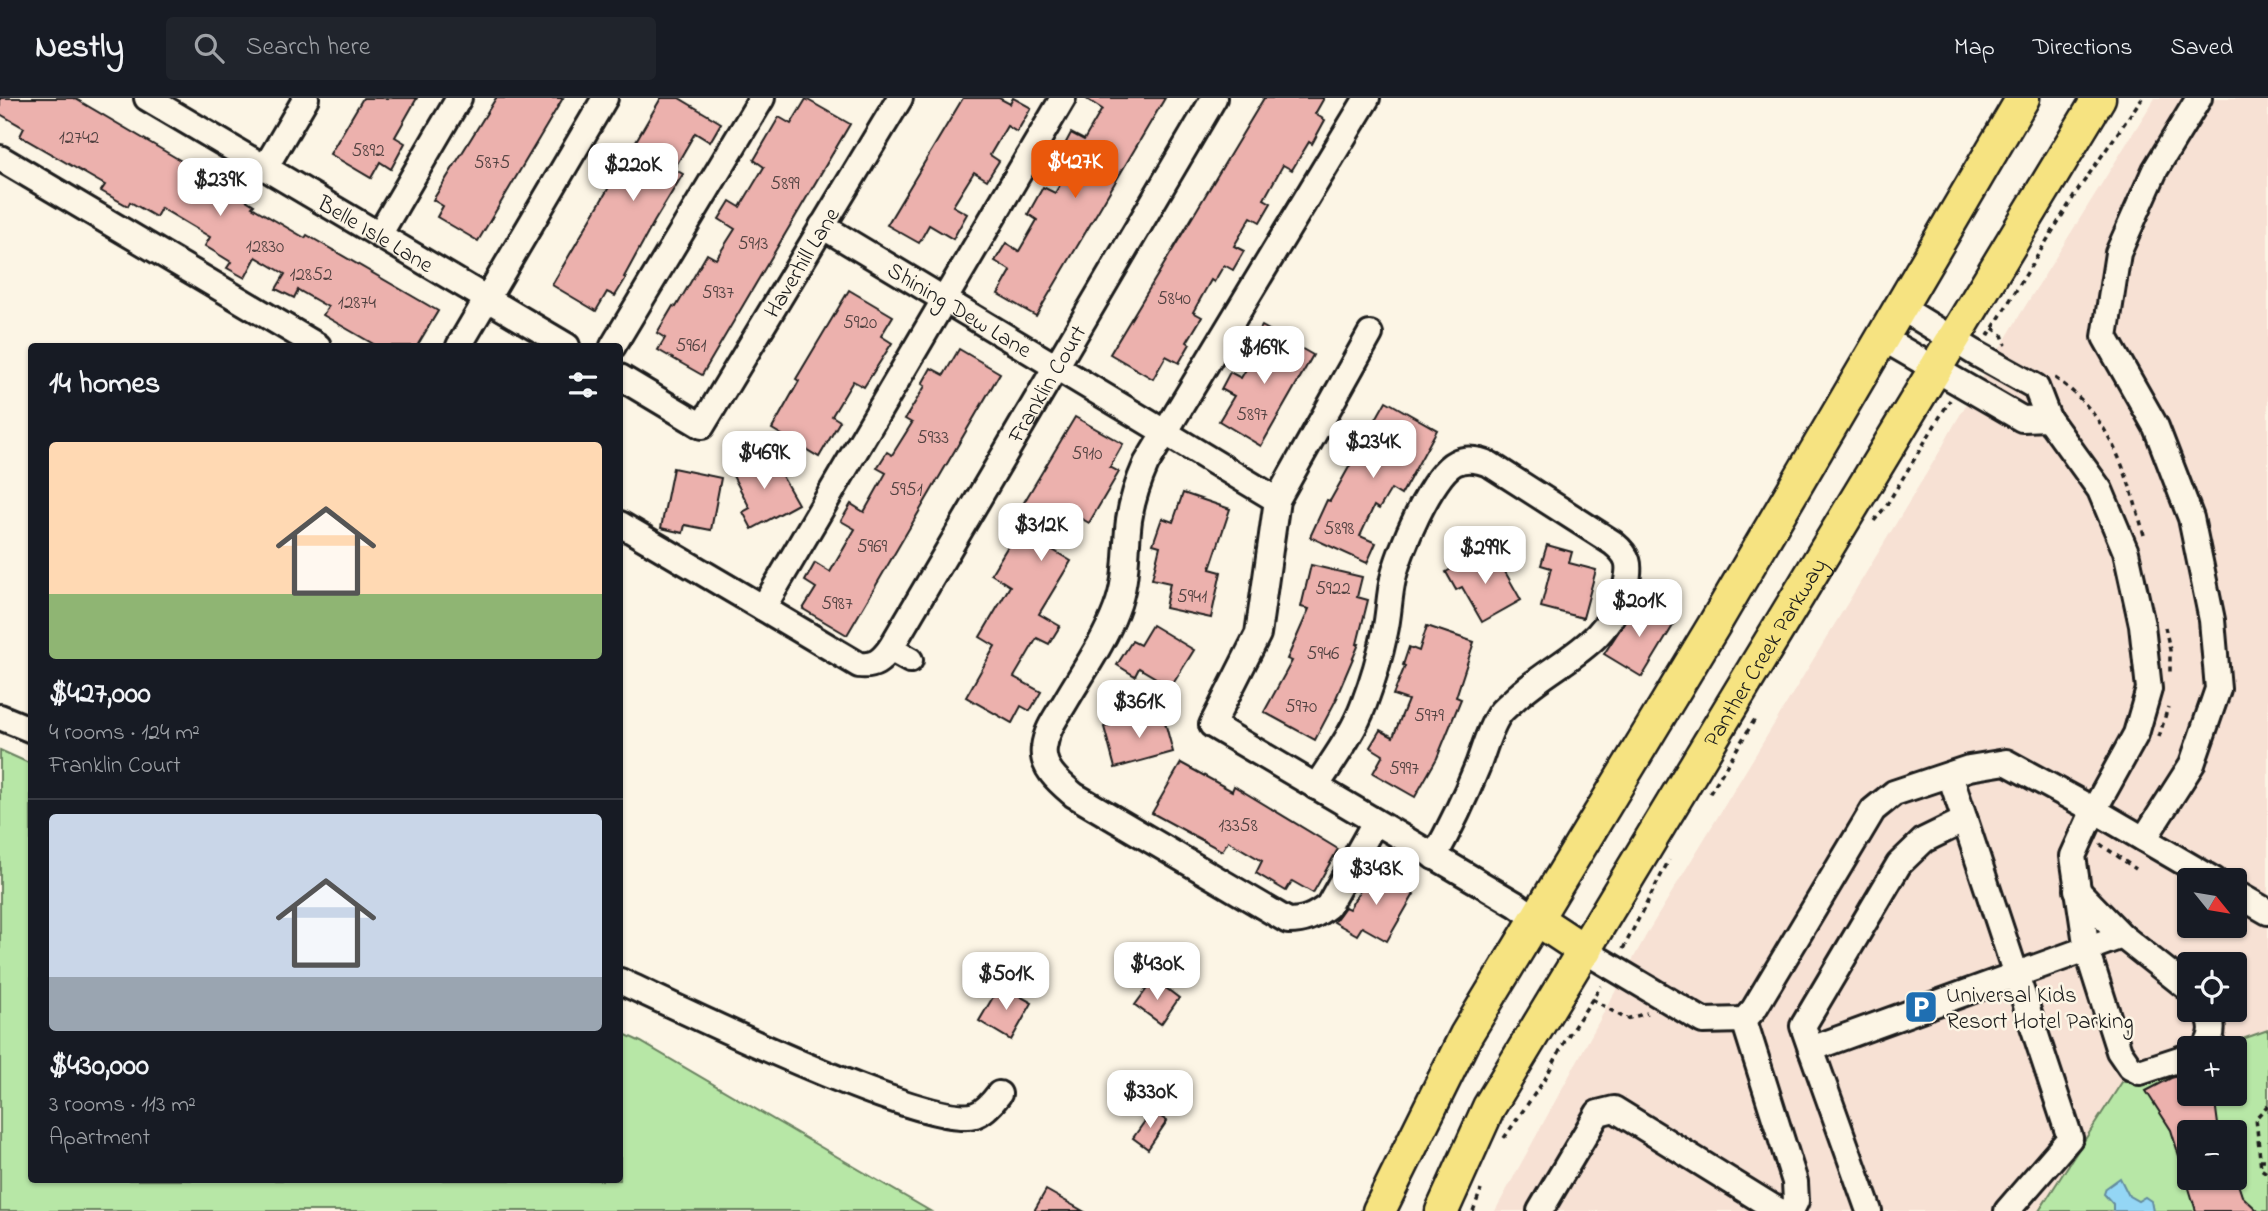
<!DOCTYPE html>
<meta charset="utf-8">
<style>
:root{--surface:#171b24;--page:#20242c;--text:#f1f3f6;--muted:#9ea1a6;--line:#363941;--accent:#ea580c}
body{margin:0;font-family:"Indie Flower",sans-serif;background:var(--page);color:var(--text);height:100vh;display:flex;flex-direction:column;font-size:26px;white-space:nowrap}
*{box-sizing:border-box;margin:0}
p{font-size:23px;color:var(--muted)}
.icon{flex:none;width:38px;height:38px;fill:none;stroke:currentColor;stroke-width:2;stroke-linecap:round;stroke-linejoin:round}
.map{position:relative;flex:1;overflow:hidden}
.panel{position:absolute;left:28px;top:245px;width:595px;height:840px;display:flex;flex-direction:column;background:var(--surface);border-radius:7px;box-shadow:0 2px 5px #0004}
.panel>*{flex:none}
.needle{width:46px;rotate:120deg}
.controls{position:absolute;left:2177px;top:770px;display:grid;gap:14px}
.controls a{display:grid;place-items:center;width:70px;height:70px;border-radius:7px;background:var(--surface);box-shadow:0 2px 5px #0004;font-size:35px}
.price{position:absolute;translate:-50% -60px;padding:0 16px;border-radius:14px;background:#fff;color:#222;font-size:23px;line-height:46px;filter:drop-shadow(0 2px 4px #0008)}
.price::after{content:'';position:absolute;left:50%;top:42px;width:21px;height:16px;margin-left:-10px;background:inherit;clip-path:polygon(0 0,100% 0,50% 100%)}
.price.on{background:var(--accent);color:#fff}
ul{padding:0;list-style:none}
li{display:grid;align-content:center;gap:14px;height:371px;padding:0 21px}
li+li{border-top:2px solid var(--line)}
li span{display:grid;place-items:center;height:217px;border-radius:7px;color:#555}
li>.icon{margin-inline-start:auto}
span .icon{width:126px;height:126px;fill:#fffc;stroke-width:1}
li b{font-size:30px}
h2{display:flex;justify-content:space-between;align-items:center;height:84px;padding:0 21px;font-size:30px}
header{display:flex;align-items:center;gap:42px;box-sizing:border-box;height:98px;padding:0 35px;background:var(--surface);border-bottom:2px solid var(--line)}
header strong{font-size:33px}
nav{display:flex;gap:38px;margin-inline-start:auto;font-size:24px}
.search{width:490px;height:63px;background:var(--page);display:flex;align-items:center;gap:18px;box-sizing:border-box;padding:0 24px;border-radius:7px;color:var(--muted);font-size:26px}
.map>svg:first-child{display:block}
.built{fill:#f7e1d4;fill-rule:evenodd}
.green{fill:#b7e7a6;stroke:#6a8261;stroke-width:2;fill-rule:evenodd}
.water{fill:#94d6f5;stroke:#648c9e;stroke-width:2}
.building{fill:#ecb1ad;stroke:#1c1c1c;stroke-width:2}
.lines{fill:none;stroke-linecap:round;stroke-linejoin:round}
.minor-casing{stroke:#1c1c1c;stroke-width:30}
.major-casing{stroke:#1c1c1c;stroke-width:37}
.path{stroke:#1c1c1c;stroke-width:3.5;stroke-dasharray:5 5;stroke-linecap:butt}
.minor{stroke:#fcf5e5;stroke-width:24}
.major{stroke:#f6e381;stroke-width:32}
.labels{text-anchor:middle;stroke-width:5;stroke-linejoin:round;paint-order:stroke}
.number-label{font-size:19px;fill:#504140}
.street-label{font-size:23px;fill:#1c1c1c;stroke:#fcf5e5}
.poi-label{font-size:23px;fill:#1c1c1c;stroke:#fcf5e5;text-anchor:start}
</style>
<header>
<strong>Nestly</strong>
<div class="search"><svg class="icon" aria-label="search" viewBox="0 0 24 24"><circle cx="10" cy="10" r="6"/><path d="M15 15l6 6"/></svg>Search here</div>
<nav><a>Map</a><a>Directions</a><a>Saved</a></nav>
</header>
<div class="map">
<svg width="2268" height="1113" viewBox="0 0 2268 1113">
<rect width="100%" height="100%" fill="#fcf5e5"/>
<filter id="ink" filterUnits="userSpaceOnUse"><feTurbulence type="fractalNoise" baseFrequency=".0143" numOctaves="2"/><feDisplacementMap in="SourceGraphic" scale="14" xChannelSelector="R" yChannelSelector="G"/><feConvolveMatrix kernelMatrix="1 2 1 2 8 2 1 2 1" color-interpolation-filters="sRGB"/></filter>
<g filter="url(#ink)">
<!-- built -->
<path class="built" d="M2155 0H2268V1113H1495L1649 832 1940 353 1954 327 2021 215ZM2189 782H2235V828H2189ZM2189 866H2235V912H2189ZM2189 950H2235V996H2189ZM2189 1034H2235V1080H2189Z"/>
<!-- green -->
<g class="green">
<polygon points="0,652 31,666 32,1082 620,1082 620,934 641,944 930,1113 0,1113"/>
<path d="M2268 932V1113H2039L2122 984 2189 960V996H2235V950H2217ZM2189 1034H2235V1080H2189Z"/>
</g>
<!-- water -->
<polygon class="water" points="2120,1080 2129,1098 2138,1103 2145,1099 2151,1103 2153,1113 2113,1113 2113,1106 2104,1096 2106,1090"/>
<!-- building -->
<g class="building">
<polygon points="0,0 74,0 207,78 254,107 252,109 305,140 307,137 438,213 417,248 377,248 323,217 328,209 298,192 294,200 276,191 285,176 256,159 245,180 227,170 231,164 205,148 210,139 161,110 156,119 130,104 128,108 101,93 105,87 20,38 24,30 0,16"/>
<polygon points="363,0 417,0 395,39 405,45 391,71 380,64 371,80 330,56"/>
<polygon points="496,0 563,0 478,143 437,119 443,108 433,102"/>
<polygon points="661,0 679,0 721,25 710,44 695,35 674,71 683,76 654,124 624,179 626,180 615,198 607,194 596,213 552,187"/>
<polygon points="963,0 999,0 1010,6 1013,0 1031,10 1017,34 1007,28 990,57 999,63 987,82 974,74 953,108 967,116 953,141 929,127 919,145 887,127"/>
<polygon points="1085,0 1165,0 1036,218 998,196 1011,173 995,163 1006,145 1019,153 1037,122 1028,116 1043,89 1055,95 1076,60 1062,52 1071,35 1084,42 1102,11"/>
<polygon points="1264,0 1324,0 1315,16 1325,22 1312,46 1309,44 1292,72 1283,67 1264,101 1271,105 1260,124 1251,119 1234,148 1244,153 1233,172 1224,167 1214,184 1211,182 1193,214 1202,219 1187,244 1190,246 1179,265 1166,258 1153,281 1110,256"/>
<polygon points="806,1 850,26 702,277 658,252 665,240 657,235 673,208 676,209 707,156 716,161 735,131 719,121 730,103 740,109 764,69 754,62 779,19 791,26"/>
<polygon points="849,192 893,218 881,238 892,245 864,289 853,283 832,318 840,323 819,359 772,331 799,283 796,281"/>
<polygon points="1262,228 1313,257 1261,348 1219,323 1234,298 1221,291 1230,274 1241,280 1259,249 1252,245"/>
<polygon points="959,251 1000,275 847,537 803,511 816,490 805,483 815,465 830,474 855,431 841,423 851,406 864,414 886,375 877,370 887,354 892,357 912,325 905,321 925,288 922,286 931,270 944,277"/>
<polygon points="1386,303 1437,332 1401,397 1391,391 1379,411 1374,408 1360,438 1376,445 1367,465 1310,439 1327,402 1330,403"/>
<polygon points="1075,319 1123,346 1110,369 1119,374 1089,425 1072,415 1051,451 1071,463 1039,516 1060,528 1049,546 1037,540 1014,579 1041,594 1030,613 1021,608 1012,625 966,599 995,548 980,539 1010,488 991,476 1025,420 1017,416"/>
<polygon points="769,355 798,406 752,431 743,414 750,410 732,376"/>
<polygon points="673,370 721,380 711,432 685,427 683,435 661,430"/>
<polygon points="1183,395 1230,411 1210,471 1221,474 1211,520 1165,510 1170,485 1152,481 1160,448 1153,446 1162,420 1173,424"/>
<polygon points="1547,447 1572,454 1569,465 1596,472 1583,520 1541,509 1551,470 1541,467"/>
<polygon points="1495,456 1521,502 1482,524 1462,489 1456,492 1446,474 1470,460 1475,468"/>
<polygon points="1311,467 1362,479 1357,499 1368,502 1357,546 1359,546 1336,600 1337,600 1315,642 1264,614 1292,563 1287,561 1309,511 1301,509"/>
<polygon points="1636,503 1674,526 1642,579 1604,556 1630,516"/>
<polygon points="1152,527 1194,552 1171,589 1139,570 1135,578 1117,567 1132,543 1140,547"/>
<polygon points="1427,528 1474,544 1456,599 1461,601 1437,660 1415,699 1373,675 1383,657 1370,649 1380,632 1393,639 1408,602 1393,597 1405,568 1403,567 1409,549 1419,553"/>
<polygon points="1162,613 1173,654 1115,670 1104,629"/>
<polygon points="1181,665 1232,693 1234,688 1338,751 1313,795 1292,783 1286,793 1256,775 1262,763 1228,743 1222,753 1152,715"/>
<polygon points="1372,772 1414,796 1387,843 1362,829 1357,837 1334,824 1345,809 1349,811"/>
<polygon points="1154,881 1179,900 1161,926 1135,907"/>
<polygon points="1000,887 1032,905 1011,942 979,923"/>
<polygon points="2189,975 2189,996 2214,996 2219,1034 2189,1034 2189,1080 2236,1080 2242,1098 2258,1113 2196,1113 2171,1032 2146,993 2171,980"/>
<polygon points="1152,1013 1167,1023 1148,1051 1133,1040"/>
<polygon points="1046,1092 1083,1113 1034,1113"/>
</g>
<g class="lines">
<defs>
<g id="minor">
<path id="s1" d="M147 0 567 248"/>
<path d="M1367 0 1146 366C1138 384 1132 402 1129 422 1125 453 1128 482 1116 512 1104 544 1084 572 1067 601 1058 617 1046 631 1044 650 1041 670 1060 685 1074 697L1288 823C1305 823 1315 818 1328 808L1375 724"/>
<polyline points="0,60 318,248"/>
<polyline points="265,70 306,0"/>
<path id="s2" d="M822 128 1277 402"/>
<polyline points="379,137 459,0"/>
<polyline points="1370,236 1277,402 1258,536 1212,627 1517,807 1538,822"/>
<polyline points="1882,240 2022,321 2048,320 2036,289 1977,256 1900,209"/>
<polyline points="459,248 605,0"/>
<polyline points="613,248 762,0"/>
<path id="s3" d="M620 279 702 328 900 0"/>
<polyline points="620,426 763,510 1063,0"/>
<path d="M763 510 859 567C874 569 881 563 890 551"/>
<path id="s4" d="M910 562 890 551 1214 0"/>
<polyline points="0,619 32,632"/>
<polyline points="1950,677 2070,1040 2007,1113"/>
<path d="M1316 689C1333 662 1353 636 1364 606 1373 582 1380 558 1385 534 1389 516 1389 498 1393 481 1398 455 1432 376 1455 365 1467 359 1480 362 1491 367L1613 445C1629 458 1631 466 1626 487 1607 550 1560 560 1517 599 1511 605 1502 611 1498 618 1489 632 1484 651 1478 667 1465 699 1451 729 1434 759"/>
<polyline points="2144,741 2192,666 2218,591 2212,522 2191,420 2156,329 2105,239 2118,155 2155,72 2199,0"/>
<polyline points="2077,792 2122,838 2189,891"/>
<polyline points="2235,795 2268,814"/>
<polyline points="1585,853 1703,923 1744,922 1754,911 1873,712 1894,695 1969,670 2006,664 2094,712 2136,636 2149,591 2142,527 2126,454 2100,392 2048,320"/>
<path d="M620 883C677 909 927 1032 975 1017 984 1014 993 1004 999 996"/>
<polyline points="1744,922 1795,1084 1796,1103 1791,1113"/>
<path d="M2205 950C2214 937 2214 926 2206 912"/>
<polyline points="1811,951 1803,928 1899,766 1924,742 1965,722"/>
<polyline points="2189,958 2140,974 2130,969 2119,953 2087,852 2073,758 2094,712 2214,782"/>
<polyline points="1540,1113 1598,1015 1614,1011 1779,1113"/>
<polyline points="1869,1113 1811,951 2122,838"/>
</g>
<g id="major">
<polyline points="1538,822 1585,853"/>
<polyline points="1379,1113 1466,937 1714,527 2023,0"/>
<path id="s5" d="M1442 1113 1489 1009 2099 0"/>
</g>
</defs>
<!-- minor casing -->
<use href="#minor" class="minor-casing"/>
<!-- major casing -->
<use href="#major" class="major-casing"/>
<!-- path -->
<g class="path">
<polyline points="1993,230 2002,237 2006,247"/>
<polyline points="1988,238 2076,95 2142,0"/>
<path d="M2055 280C2111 318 2127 375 2144 437"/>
<polyline points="1874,423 1886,408 1950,302"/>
<polyline points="2165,529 2170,552 2170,574"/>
<polyline points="2159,639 2168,609"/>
<polyline points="1710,695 1755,621"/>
<polyline points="2100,746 2136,771"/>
<polyline points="1623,851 1669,762"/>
<polyline points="1592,901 1626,921 1647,915"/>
<polyline points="2268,1007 2256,1020 2261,1071 2268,1076"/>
<polyline points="1504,1040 1545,981 1566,941 1601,888"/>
<polyline points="2260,1062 2268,1062"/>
<polyline points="1473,1113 1481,1092"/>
</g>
<!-- minor -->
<use href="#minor" class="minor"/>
<!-- major -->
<use href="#major" class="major"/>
</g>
</g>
<!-- icons -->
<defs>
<symbol id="parking-square" viewBox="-11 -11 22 22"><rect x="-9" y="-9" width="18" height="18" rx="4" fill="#1f6fb2" stroke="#fcf5e5"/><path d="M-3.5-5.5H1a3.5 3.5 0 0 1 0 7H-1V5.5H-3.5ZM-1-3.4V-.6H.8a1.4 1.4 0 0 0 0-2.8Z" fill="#fff"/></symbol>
</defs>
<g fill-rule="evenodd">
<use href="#parking-square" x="1902" y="890" width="38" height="38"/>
</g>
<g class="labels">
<!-- number labels -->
<g class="number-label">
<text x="79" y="45">12742</text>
<text x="368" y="58">5892</text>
<text x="492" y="70">5875</text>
<text x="785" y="91">5899</text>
<text x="753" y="151">5913</text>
<text x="265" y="154">12830</text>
<text x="311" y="182">12852</text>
<text x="718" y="200">5937</text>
<text x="1174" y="206">5840</text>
<text x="357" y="210">12874</text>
<text x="860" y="230">5920</text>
<text x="691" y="253">5961</text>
<text x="1252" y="322">5897</text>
<text x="933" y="345">5933</text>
<text x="1087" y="361">5910</text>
<text x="906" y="397">5951</text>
<text x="1339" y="436">5898</text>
<text x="872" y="454">5969</text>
<text x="1333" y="496">5922</text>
<text x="1192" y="504">5941</text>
<text x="837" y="511">5987</text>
<text x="1323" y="561">5946</text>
<text x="1301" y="614">5970</text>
<text x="1429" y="623">5979</text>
<text x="1404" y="676">5997</text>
<text x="1238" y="733">13358</text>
</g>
<!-- street labels -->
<g class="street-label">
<text dy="8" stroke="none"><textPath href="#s1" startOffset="266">Belle Isle Lane</textPath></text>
<text dy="8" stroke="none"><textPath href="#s3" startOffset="287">Haverhill Lane</textPath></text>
<text dy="8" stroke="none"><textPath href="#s2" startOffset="161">Shining Dew Lane</textPath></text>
<text dy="8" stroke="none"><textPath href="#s4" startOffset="331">Franklin Court</textPath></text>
<text dy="8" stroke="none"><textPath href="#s5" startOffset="646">Panther Creek Parkway</textPath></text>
</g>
<!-- poi labels -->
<g class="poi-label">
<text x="1946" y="904">Universal Kids<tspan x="1946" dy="26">Resort Hotel Parking</tspan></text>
</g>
</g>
</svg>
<div class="controls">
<a><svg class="needle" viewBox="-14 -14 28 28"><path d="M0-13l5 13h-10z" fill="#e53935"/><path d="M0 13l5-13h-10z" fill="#9ea1a6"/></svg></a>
<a><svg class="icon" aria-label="locate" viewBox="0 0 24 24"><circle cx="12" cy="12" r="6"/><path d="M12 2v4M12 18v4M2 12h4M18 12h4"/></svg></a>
<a>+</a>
<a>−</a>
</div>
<b class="price on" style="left:1075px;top:102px">$427K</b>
<b class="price" style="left:633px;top:105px">$220K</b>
<b class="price" style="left:220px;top:120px">$239K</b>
<b class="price" style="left:1264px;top:288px">$169K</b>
<b class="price" style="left:1373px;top:382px">$234K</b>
<b class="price" style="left:764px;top:393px">$469K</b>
<b class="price" style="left:1041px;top:465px">$312K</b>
<b class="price" style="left:1485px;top:488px">$299K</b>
<b class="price" style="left:1639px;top:541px">$201K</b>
<b class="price" style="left:1139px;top:642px">$361K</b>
<b class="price" style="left:1376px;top:809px">$343K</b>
<b class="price" style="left:1157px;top:904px">$430K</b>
<b class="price" style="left:1006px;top:914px">$501K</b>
<b class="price" style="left:1150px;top:1032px">$330K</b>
<section class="panel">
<h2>14 homes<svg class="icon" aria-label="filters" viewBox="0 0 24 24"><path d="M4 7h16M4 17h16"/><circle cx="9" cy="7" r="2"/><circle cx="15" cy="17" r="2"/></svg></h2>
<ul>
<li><span style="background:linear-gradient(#ffd9b3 70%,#8fb573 0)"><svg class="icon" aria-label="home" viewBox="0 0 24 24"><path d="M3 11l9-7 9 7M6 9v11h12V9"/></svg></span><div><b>$427,000</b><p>4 rooms · 124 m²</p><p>Franklin Court</p></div></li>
<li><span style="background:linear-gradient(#c9d6e8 75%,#9aa5b1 0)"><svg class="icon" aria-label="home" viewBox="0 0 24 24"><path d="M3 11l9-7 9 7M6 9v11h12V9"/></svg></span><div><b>$430,000</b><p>3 rooms · 113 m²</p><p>Apartment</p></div></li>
</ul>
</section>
</div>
